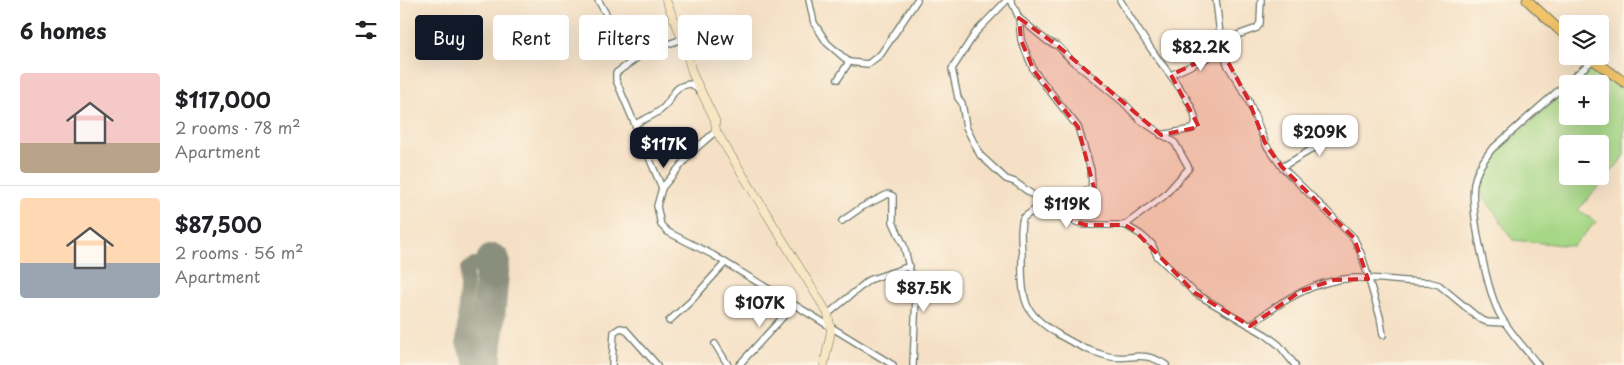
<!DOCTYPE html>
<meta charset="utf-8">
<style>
:root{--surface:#fff;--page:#f2f2f2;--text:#202124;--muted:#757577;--line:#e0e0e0;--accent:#111827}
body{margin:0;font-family:"Playpen Sans",sans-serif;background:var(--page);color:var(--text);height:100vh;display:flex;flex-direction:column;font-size:19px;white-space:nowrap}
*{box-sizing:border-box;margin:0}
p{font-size:16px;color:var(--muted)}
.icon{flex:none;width:28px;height:28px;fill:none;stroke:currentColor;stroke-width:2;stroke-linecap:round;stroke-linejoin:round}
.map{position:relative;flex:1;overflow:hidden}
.drawer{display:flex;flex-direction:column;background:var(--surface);width:400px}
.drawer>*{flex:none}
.banner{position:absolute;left:15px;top:15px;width:475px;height:45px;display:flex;gap:10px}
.tools{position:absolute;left:1159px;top:15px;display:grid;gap:10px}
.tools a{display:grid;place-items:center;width:50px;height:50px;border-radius:5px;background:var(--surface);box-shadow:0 5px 20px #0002;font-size:25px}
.price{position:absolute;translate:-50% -42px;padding:0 11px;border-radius:10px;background:#fff;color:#222;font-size:16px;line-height:32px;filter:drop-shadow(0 1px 2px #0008)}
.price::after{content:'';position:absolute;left:50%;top:30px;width:15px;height:11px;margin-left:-8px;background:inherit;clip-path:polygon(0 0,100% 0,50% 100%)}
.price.on{background:var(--accent);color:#fff}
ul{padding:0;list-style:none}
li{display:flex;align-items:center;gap:15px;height:125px;padding:0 20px}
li+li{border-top:1px solid var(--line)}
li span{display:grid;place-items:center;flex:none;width:140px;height:100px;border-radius:5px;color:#555}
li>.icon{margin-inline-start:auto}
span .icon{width:60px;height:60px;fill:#fffc;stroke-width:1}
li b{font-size:21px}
h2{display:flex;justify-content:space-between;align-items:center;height:60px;padding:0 20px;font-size:21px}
.tag{padding:0 18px;border-radius:5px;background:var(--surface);box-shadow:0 5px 20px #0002;font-size:18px;line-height:45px}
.tag.on{background:var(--accent);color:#fff}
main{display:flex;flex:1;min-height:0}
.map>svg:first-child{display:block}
.green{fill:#a6d786;stroke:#628a5d;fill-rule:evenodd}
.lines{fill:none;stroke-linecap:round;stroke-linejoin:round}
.taxiway{stroke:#8a8e7c;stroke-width:14}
.runway{stroke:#8a8e7c;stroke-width:34}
.street-casing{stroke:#6a7667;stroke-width:8}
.secondary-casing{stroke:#6a7667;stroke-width:9}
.primary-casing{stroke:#6a7667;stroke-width:11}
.street{stroke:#fff;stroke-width:5.5}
.secondary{stroke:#f9e7c3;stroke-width:8}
.primary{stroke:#f1c36a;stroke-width:9}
.marked{fill:#d62828;fill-opacity:0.2;stroke:#d62828;stroke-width:4;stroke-dasharray:10 6;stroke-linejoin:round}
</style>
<main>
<section class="drawer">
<h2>6 homes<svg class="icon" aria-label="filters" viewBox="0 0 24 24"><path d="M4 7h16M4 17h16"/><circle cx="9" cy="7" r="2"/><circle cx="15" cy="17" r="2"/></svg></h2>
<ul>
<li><span style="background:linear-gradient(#f6c9c9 70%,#b9a48a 0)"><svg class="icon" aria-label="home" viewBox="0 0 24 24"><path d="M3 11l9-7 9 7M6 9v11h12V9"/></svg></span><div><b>$117,000</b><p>2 rooms · 78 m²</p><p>Apartment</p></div></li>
<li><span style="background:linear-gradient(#ffd9b3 65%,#9aa5b1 0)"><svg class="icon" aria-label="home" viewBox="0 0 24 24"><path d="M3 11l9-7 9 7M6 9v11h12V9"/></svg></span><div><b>$87,500</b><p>2 rooms · 56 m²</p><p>Apartment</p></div></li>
</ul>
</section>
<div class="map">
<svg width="1224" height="365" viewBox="0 0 1224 365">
<rect width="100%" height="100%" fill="#fcf5e5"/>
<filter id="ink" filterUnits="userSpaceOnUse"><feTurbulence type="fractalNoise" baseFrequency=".02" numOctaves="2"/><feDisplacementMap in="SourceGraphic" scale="10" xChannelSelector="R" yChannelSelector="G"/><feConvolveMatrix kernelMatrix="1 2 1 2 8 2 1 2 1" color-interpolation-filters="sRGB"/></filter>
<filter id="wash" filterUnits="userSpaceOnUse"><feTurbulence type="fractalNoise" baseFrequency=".0096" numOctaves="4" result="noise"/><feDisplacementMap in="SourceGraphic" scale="20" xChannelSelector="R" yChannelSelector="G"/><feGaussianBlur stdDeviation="1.12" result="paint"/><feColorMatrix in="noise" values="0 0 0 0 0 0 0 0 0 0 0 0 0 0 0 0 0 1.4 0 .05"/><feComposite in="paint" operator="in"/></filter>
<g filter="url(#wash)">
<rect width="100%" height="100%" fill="#f5e0c5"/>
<!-- green -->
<path class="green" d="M1192 68 1224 88V157L1178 210 1196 222 1173 246 1113 240 1078 188 1082 171 1096 153 1167 89 1168 116H1200V84H1174ZM1168 144H1200V176H1168Z"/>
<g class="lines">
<!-- taxiway -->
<polyline class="taxiway" points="72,365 63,343 67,269 76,264 92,268"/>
<!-- runway -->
<polyline class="runway" points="84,365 93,261"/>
</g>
</g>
<g filter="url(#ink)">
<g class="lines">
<defs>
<g id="street">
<polyline points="198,0 220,38 235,59"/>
<polyline points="409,0 414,23 427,43 449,62 468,64 481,54 517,0"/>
<polyline points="607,0 576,32 552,69 558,98 562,103 566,127 580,155 606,179 615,182 644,203"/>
<polyline points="611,0 619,18 621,40 634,71 678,127 691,170 692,187 676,196 665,218"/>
<path d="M720 0C731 19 743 38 756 56 766 71 800 108 795 126L792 129 761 135"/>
<polyline points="816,0 822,51 828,66 848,99 866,145 882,167 954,238 962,256 980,317 983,335"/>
<polyline points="619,18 647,41 658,46 671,60 723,102 740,120 775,143 789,168 764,196 725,225"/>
<polyline points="821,41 857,28 860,23 861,0"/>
<polyline points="771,75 822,51"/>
<polyline points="438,79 449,62"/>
<path d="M235 124C244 119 256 115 263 108 274 98 271 85 292 84L299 91"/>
<polyline points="316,131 292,152 262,188 257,206 261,225 268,232 313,255 493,365"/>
<polyline points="882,167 948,128"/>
<polyline points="262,188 216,80 216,73 244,53 282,39"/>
<polyline points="442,221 462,207 488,194 493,196 493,222 504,246 516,296 513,365"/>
<polyline points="428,314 469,280 510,266"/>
<polyline points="269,321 290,302 325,263"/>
<path d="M850 326C880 301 914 280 954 278 978 277 1003 282 1028 282L1039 285 1080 319 1087 322 1105 323"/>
<polyline points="315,344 328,365"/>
<polyline points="212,365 214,332 220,328 225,329 257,365"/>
<polyline points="339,365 394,305"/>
<path d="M766 365C741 348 730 362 707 356 684 350 633 326 626 302 621 288 622 271 622 256 622 244 619 230 623 218L644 203 665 218 685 225H725L740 234 752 244 757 256 795 293 866 335 879 345 895 365"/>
<path d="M1138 365C1125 348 1109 332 1099 313 1087 289 1070 210 1074 184 1076 171 1084 160 1091 150L1193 60"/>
</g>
<polyline id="secondary" points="266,0 282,39 293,75 315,120 316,131 428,314 431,331 424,365"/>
<g id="primary">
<polyline points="1127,0 1168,38"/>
<polyline points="1188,56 1224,82"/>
</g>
</defs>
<!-- street casing -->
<use href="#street" class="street-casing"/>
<!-- secondary casing -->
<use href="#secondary" class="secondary-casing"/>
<!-- primary casing -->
<use href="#primary" class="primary-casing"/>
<!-- street -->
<use href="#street" class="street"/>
<!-- secondary -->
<use href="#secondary" class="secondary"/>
<!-- primary -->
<use href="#primary" class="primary"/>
</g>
</g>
<!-- marked area -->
<path class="marked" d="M619 18 658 46 761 135 799 127 771 75 822 51 848 99 866 145 882 167 954 238 968 279 934 280 901 291 850 326 795 293 735 231 725 225H685L665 218 676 196 694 188 678 127 634 71 621 40Z"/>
</svg>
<div class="tools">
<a><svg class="icon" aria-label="layers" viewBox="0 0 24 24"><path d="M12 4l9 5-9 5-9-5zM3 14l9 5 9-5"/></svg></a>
<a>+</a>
<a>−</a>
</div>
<b class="price" style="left:801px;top:72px">$82.2K</b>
<b class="price" style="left:920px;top:157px">$209K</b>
<b class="price on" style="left:264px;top:169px">$117K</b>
<b class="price" style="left:667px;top:229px">$119K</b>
<b class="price" style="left:524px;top:313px">$87.5K</b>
<b class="price" style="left:360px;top:328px">$107K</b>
<div class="banner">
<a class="tag on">Buy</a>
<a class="tag">Rent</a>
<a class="tag">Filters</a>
<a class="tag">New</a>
</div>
</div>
</main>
